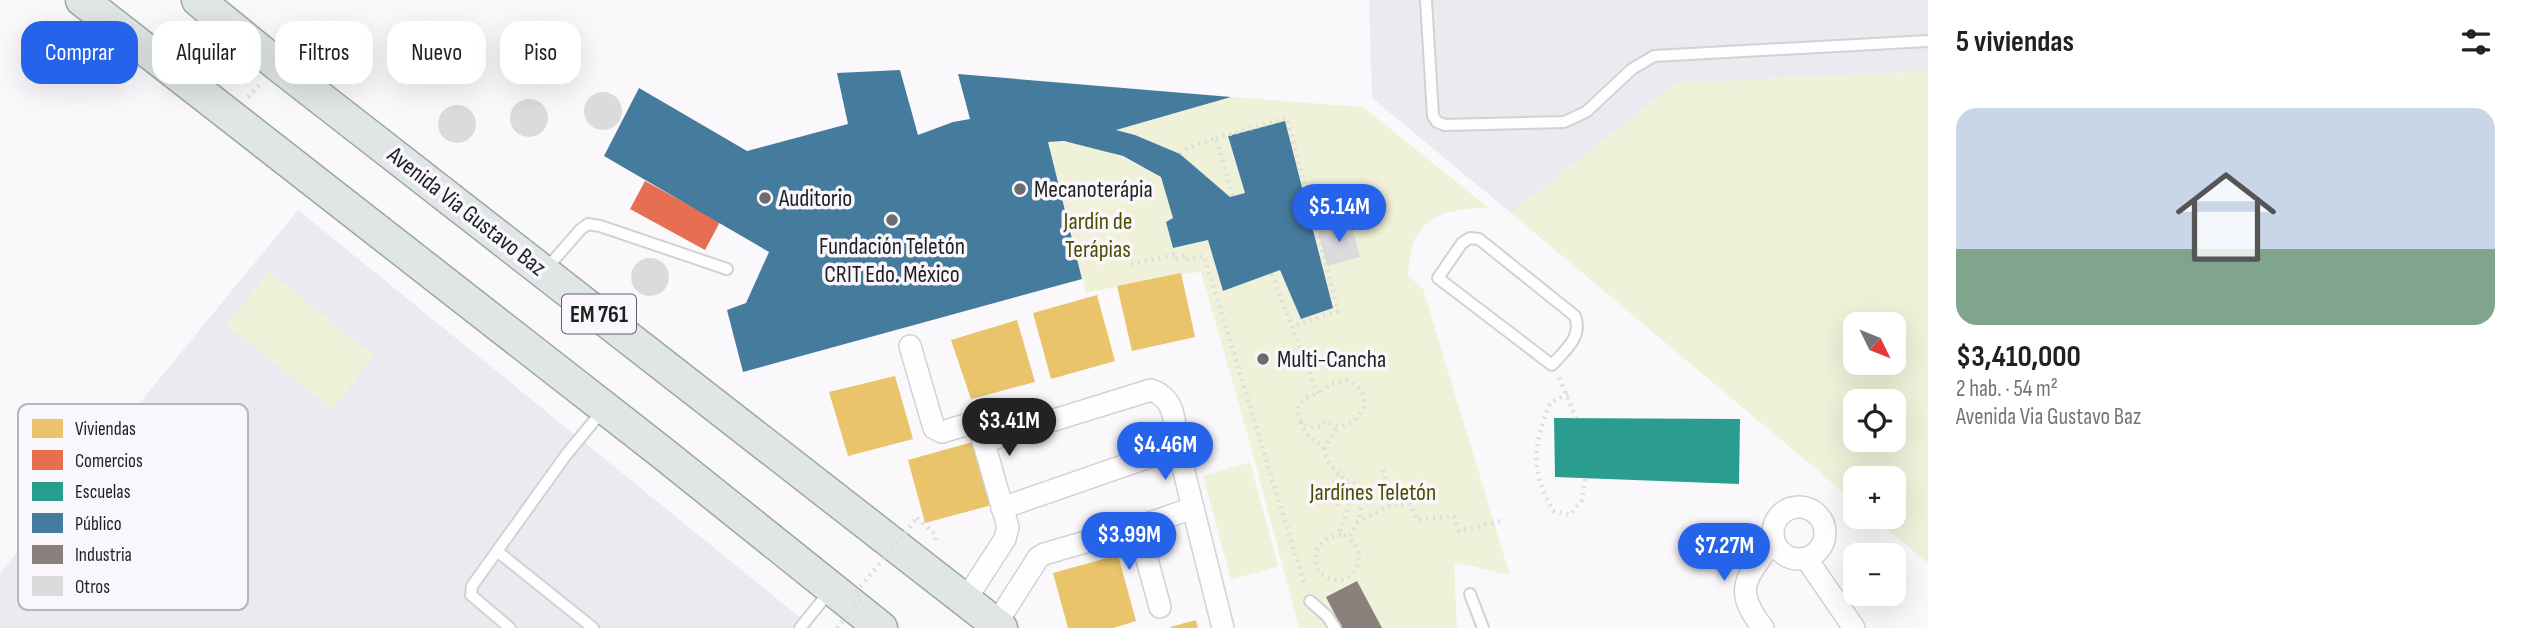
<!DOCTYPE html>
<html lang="es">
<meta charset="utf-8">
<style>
:root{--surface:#fff;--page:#f2f2f2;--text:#202124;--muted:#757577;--line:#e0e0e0;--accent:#2563eb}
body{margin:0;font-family:"Sofia Sans Condensed",sans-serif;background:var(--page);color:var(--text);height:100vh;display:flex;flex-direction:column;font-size:26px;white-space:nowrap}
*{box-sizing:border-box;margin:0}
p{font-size:23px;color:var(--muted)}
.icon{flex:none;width:38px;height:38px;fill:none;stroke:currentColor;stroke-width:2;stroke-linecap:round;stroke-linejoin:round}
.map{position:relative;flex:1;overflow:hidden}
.details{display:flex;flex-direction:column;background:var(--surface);width:595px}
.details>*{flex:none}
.top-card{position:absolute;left:21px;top:21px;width:665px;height:63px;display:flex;gap:14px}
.needle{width:46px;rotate:133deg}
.fabs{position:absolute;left:1843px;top:312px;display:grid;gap:14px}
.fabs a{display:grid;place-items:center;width:63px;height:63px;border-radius:14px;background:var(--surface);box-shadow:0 7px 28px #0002;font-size:35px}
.price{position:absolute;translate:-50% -60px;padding:0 16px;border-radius:24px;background:var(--accent);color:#fff;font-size:23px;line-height:46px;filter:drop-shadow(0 2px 4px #0008)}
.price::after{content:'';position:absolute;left:50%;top:42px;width:21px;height:16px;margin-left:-10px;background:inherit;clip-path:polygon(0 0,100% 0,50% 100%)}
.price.on{background:#222;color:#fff}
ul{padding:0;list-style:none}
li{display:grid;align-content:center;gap:14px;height:371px;padding:0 28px}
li+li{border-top:2px solid var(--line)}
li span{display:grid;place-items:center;height:217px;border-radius:21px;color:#555}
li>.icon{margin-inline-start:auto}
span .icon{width:126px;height:126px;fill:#fffc;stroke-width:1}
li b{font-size:30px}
h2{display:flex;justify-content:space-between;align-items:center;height:84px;padding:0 28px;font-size:30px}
.chip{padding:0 24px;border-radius:21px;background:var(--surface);box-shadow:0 7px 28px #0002;font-size:24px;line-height:63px}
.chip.on{background:var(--accent);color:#fff}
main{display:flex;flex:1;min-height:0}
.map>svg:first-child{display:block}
.built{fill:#ede9f0}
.green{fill:#f0f1d9;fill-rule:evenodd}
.homes{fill:#e9c46a}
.shops{fill:#e76f51}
.schools{fill:#2a9d8f}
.public{fill:#457b9d}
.industry{fill:#8a817c}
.building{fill:#dbdadc}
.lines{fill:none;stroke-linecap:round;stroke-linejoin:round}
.service-casing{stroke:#d2d1d3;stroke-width:14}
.minor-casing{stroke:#d2d1d3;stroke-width:24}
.primary-casing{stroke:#9ba7a6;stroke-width:35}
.path{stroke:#deddde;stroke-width:4.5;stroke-dasharray:2 5;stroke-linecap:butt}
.service{stroke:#fefefe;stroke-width:10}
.minor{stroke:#fefefe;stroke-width:21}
.primary{stroke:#dfe6e5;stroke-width:32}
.path-bridge{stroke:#deddde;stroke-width:4.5;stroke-dasharray:2 5;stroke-linecap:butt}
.poi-dot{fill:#6c6b6d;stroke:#faf7fc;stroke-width:2.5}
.labels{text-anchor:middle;stroke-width:7;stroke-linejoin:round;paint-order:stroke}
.shield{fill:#faf7fc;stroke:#616062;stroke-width:2}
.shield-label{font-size:23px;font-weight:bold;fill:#201f20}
.poi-label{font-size:24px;fill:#201f20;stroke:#faf7fc;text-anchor:start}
.street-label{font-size:24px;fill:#201f20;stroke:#faf7fc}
.park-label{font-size:24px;fill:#4c5004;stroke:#faf7fc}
.key{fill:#faf7fc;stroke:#b9b6ba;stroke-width:2}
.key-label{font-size:19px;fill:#201f20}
</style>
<main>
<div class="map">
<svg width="1928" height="628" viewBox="0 0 1928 628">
<rect width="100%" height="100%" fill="#faf8fb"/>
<!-- built -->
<g class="built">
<polygon points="1369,0 1928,0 1928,71 1676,83 1511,213 1372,98"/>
<polygon points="298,210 813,628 0,628 0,573"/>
</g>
<!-- green -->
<g class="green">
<path d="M1928 71V563L1872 516H1894V478H1855V502L1511 213 1676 83ZM1855 324H1894V362H1855ZM1855 401H1894V439H1855Z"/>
<path d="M1232 97 1363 107 1489 208C1439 208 1410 219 1408 275L1423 289 1510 575 1454 562 1457 628H1299L1250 443 1201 272 1181 274 1086 293 1048 142C1089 141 1126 157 1161 177L1173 218 1166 222 1173 248 1208 240 1223 291 1280 270 1301 319 1332 308 1285 122 1228 136 1245 193 1230 197 1180 154 1135 135 1116 130Z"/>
<polygon points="269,272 374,356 332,409 227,325"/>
<polygon points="1250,462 1278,566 1231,580 1203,476"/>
</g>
<!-- homes -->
<g class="homes">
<polygon points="1181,273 1195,337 1132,351 1117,286"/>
<polygon points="1097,295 1115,361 1051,379 1033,313"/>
<polygon points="1017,320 1035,382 971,399 951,340"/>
<polygon points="895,376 913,439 848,456 829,392"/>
<polygon points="976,441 992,505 925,523 908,460"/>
<polygon points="1118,555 1136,621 1113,628 1068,628 1053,573"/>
<polygon points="1196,620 1198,628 1171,628 1170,627"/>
</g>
<!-- shops -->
<polygon class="shops" points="645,181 720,222 705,250 630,209"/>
<!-- schools -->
<polygon class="schools" points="1554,418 1740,419 1739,484 1555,477"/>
<!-- public -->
<polygon class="public" points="900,70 918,135 953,122 970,119 958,74 1231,97 1116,130 1135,135 1180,154 1230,197 1245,193 1228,136 1285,121 1333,308 1301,319 1280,270 1223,291 1208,240 1173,248 1166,222 1173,218 1161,177 1123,156 1064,141 1048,142 1082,279 743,372 727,310 746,303 769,252 604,156 639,88 747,151 848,124 837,73"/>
<!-- industry -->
<polygon class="industry" points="1357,581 1382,628 1342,628 1326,597"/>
<!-- building -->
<g class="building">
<circle cx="603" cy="111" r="19"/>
<circle cx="529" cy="118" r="19"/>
<circle cx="457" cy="124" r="19"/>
<polygon points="1351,222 1360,257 1327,266 1318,231"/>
<circle cx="650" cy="277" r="19"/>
</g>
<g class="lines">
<defs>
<g id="service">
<polyline points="1426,0 1433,116 1437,122 1445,125 1564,122 1586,112 1632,69 1654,56 1928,41"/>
<path d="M1470 238 1479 239 1575 316C1583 337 1565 350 1552 365L1438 278 1462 243Z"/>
<polyline points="546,269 580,230 588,224 600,226 727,269"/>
<polyline points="497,551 593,628"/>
<polyline points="1470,594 1483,628"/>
<polyline points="1310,601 1327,616 1335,628"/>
<polyline points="510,628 471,595 472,586 566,455 603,410"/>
<polyline points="800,628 830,591"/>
</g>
<g id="minor">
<polyline points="910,346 934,428 942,432 972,423 979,426 1008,527 1005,539 966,599"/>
<path d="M983 442 1151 390C1177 399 1174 424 1178 447L1002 508"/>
<polyline points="1178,447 1193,508"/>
<circle cx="1799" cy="533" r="26"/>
<polyline points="1138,527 1160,607"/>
<polyline points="1806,558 1854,628"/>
<polyline points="996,624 1038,558 1044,554 1138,527 1193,508 1223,628"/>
<path d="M1763 628C1731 587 1748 578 1773 540"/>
</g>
<g id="primary">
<polyline points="82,0 660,451 881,628"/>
<polyline points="198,0 278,65 1001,628"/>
</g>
</defs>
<!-- service casing -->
<use href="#service" class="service-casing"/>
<!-- minor casing -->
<use href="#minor" class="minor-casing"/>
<!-- primary casing -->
<use href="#primary" class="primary-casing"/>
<!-- path -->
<g class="path">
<polyline points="200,60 212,45"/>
<polyline points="248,97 261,83"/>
<polyline points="1216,138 1287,118 1338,311 1293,326"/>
<polyline points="1180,154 1187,148 1216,138 1233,196"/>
<polyline points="1131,264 1174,255 1175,259 1185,256 1186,260 1204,256 1305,586"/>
<path d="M1272 274 1315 387 1319 394C1297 396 1288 416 1310 428L1321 426 1326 421C1342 433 1356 422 1364 407 1365 392 1359 386 1346 380L1330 384 1319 394"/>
<polyline points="1559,378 1576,418"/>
<path d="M1568 394 1550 403C1533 447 1530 469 1553 511L1570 515 1582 500 1585 478"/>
<polyline points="1301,422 1305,433 1324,448 1338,427"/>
<path d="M1324 448C1326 465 1336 468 1345 480 1355 494 1346 516 1340 530L1343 535 1348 537C1361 525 1365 499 1356 484L1345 480"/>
<polyline points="1383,470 1392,504"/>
<polyline points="1338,474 1332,487 1332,503 1336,505 1348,495"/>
<polyline points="917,518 935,534 936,545"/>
<polyline points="1357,522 1392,504 1410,504 1417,520 1454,516 1459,531 1500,521"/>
<path d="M1341 535C1307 537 1305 583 1344 580 1362 570 1364 550 1348 537"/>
</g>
<!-- service -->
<use href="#service" class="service"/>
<!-- minor -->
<use href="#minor" class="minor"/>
<!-- primary -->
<use href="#primary" class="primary"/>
<!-- path-bridge -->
<polyline class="path-bridge" points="837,628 862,598 855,593 917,518"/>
</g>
<!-- markers -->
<g class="poi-dot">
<circle cx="1020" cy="189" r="7"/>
<circle cx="765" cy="198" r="7"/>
<circle cx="892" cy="220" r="7"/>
<circle cx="1263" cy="359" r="7"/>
</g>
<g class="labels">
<!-- shield labels -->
<rect class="shield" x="562" y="294.5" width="74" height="39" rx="5"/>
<g class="shield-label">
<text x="599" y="322">EM 761</text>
</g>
<!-- poi labels -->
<g class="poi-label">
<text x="1034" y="197">Mecanoterápia</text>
<text x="779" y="206">Auditorio</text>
<text x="892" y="254" text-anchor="middle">Fundación Teletón<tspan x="892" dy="28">CRIT Edo. México</tspan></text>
<text x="1277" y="367">Multi-Cancha</text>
</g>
<!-- street labels -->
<g class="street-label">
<text transform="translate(467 211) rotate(38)" y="8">Avenida Via Gustavo Baz</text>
</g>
<!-- park labels -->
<g class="park-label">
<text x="1098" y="229">Jardín de<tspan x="1098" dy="28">Terápias</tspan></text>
<text x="1373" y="500">Jardínes Teletón</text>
</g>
</g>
<!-- legend -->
<rect x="18" y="404" width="230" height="206" rx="10" class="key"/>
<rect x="32" y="419" width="31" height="19" fill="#e9c46a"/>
<rect x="32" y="450" width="31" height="20" fill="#e76f51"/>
<rect x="32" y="482" width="31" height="19" fill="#2a9d8f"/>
<rect x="32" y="513" width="31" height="20" fill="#457b9d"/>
<rect x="32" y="545" width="31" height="19" fill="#8a817c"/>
<rect x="32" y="576" width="31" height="20" fill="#dbdadc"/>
<g class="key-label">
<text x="75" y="435">Viviendas</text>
<text x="75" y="467">Comercios</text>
<text x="75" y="498">Escuelas</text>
<text x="75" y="530">Público</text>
<text x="75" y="561">Industria</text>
<text x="75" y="593">Otros</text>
</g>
</svg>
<div class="fabs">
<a><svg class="needle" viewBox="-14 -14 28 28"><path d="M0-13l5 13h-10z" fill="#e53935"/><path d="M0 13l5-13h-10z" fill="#757577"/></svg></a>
<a><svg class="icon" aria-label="locate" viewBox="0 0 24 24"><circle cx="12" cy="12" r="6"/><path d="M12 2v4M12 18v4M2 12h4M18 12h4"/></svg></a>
<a>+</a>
<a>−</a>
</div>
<b class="price" style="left:1339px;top:244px">$5.14M</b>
<b class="price on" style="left:1009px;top:458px">$3.41M</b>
<b class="price" style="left:1165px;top:482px">$4.46M</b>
<b class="price" style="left:1129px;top:572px">$3.99M</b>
<b class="price" style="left:1724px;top:583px">$7.27M</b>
<div class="top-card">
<a class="chip on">Comprar</a>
<a class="chip">Alquilar</a>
<a class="chip">Filtros</a>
<a class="chip">Nuevo</a>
<a class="chip">Piso</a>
</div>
</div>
<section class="details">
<h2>5 viviendas<svg class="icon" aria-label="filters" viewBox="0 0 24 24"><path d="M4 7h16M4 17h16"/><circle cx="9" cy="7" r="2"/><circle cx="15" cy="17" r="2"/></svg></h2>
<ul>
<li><span style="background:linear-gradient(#c9d6e8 65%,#7fa58c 0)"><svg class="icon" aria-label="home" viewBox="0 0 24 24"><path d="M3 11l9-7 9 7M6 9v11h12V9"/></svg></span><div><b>$3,410,000</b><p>2 hab. · 54 m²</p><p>Avenida Via Gustavo Baz</p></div></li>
</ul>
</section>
</main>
